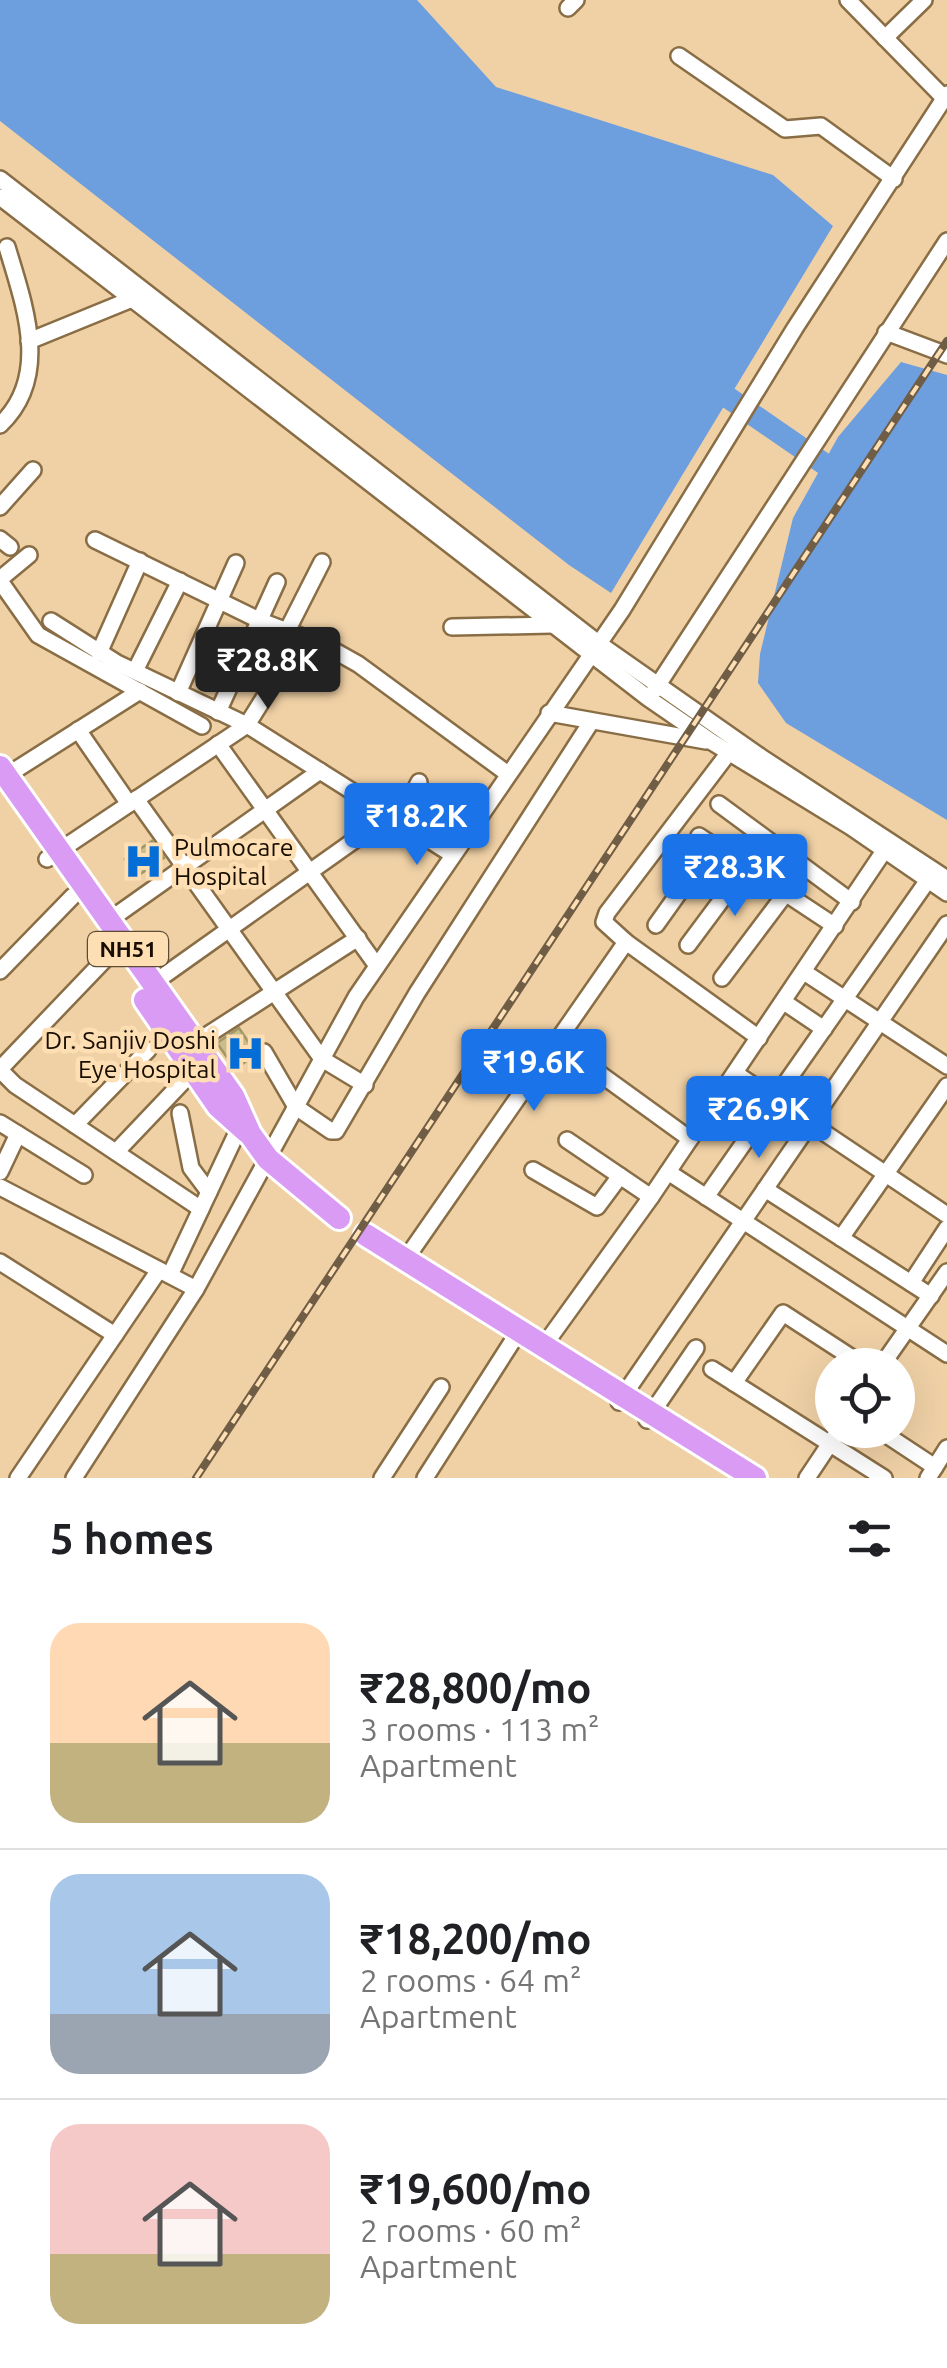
<!DOCTYPE html>
<meta charset="utf-8">
<style>
:root{--surface:#fff;--page:#f2f2f2;--text:#202124;--muted:#757577;--line:#e0e0e0;--accent:#1a73e8}
body{margin:0;font-family:Ubuntu,sans-serif;background:var(--page);color:var(--text);height:100vh;display:flex;flex-direction:column;font-size:38px;white-space:nowrap}
*{box-sizing:border-box;margin:0}
p{font-size:32px;color:var(--muted)}
.icon{flex:none;width:55px;height:55px;fill:none;stroke:currentColor;stroke-width:2;stroke-linecap:round;stroke-linejoin:round}
.map{position:relative;height:1478px;overflow:hidden}
.drawer{display:flex;flex-direction:column;background:var(--surface);flex:1}
.drawer>*{flex:none}
.controls{position:absolute;left:815px;top:1348px;display:grid;gap:20px}
.controls a{display:grid;place-items:center;width:100px;height:100px;border-radius:50%;background:var(--surface);box-shadow:0 10px 40px #0002;font-size:50px}
.price{position:absolute;translate:-50% -85px;padding:0 22px;border-radius:10px;background:var(--accent);color:#fff;font-size:32px;line-height:65px;filter:drop-shadow(0 2px 5px #0008)}
.price::after{content:'';position:absolute;left:50%;top:60px;width:30px;height:22px;margin-left:-15px;background:inherit;clip-path:polygon(0 0,100% 0,50% 100%)}
.price.on{background:#222;color:#fff}
ul{padding:0;list-style:none}
li{display:flex;align-items:center;gap:30px;height:250px;padding:0 50px}
li+li{border-top:2px solid var(--line)}
li span{display:grid;place-items:center;flex:none;width:280px;height:200px;border-radius:30px;color:#555}
li>.icon{margin-inline-start:auto}
span .icon{width:120px;height:120px;fill:#fffc;stroke-width:1}
li b{font-size:42px}
h2{display:flex;justify-content:space-between;align-items:center;height:120px;padding:0 50px;font-size:42px}
.map>svg:first-child{display:block}
.water{fill:#6d9ede}
.lines{fill:none;stroke-linecap:round;stroke-linejoin:round}
.river{stroke:#6d9ede;stroke-width:22}
.building{fill:#cabd8c;stroke:#a29666;stroke-width:2.5}
.minor-casing{stroke:#896d45;stroke-width:20}
.highway-casing{stroke:#fff;stroke-width:28}
.minor{stroke:#fff;stroke-width:15}
.highway{stroke:#d99bf4;stroke-width:22}
.rail-casing{stroke:#705d45;stroke-width:8}
.rail{stroke:#fedeb3;stroke-width:4;stroke-dasharray:11;stroke-linecap:butt}
.labels{text-anchor:middle;stroke-width:9;stroke-linejoin:round;paint-order:stroke}
.shield{fill:#fedeb3;stroke:#5c4c36;stroke-width:2.5}
.shield-label{font-size:22px;font-weight:bold;fill:#170d01}
.poi-label{font-size:25px;fill:#170d01;stroke:#fedeb3;text-anchor:start}
</style>
<div class="map">
<svg width="947" height="1478" viewBox="0 0 947 1478">
<rect width="100%" height="100%" fill="#f0d1a6"/>
<!-- water -->
<g class="water">
<polygon points="0,0 417,0 496,87 773,175 833,226 611,593 569,565 0,121"/>
<polygon points="901,362 947,375 947,820 786,723 758,683 760,654 793,518 838,437"/>
</g>
<g class="lines">
<!-- river -->
<polyline class="river" points="707,383 849,481"/>
</g>
<!-- building -->
<g class="building">
<polygon points="152,841 164,858 136,877 125,859"/>
<polygon points="239,1028 253,1049 254,1056 235,1069 217,1043"/>
</g>
<g class="lines">
<defs>
<g id="minor">
<polyline points="848,0 944,98"/>
<polyline points="568,8 576,0"/>
<polyline points="885,38 924,0"/>
<polyline points="679,56 785,129 821,126 894,179"/>
<polyline points="0,179 598,643 761,757 947,879"/>
<polyline points="0,197 648,698 712,742 851,827 947,893"/>
<polyline points="886,332 947,355"/>
<polyline points="29,341 132,299"/>
<path d="M0 425C51 377 25 307 7 247"/>
<polyline points="0,507 33,470"/>
<polyline points="0,539 10,547"/>
<polyline points="95,540 261,621 324,645 358,664 508,774"/>
<polyline points="0,579 29,555"/>
<polyline points="0,581 38,635 202,726"/>
<polyline points="51,621 117,663 247,725 453,855"/>
<polyline points="452,627 552,625"/>
<polyline points="287,631 322,562"/>
<polyline points="99,653 140,561"/>
<polyline points="135,671 180,581"/>
<polyline points="654,691 947,241"/>
<polyline points="178,693 236,563"/>
<polyline points="218,712 277,582"/>
<polyline points="549,713 706,741"/>
<polyline points="78,730 129,804"/>
<polyline points="218,744 377,966"/>
<polyline points="730,751 607,913 604,922 626,942 759,1038"/>
<polyline points="6,776 140,691"/>
<polyline points="136,799 322,1059 365,1085"/>
<polyline points="719,804 852,902"/>
<polyline points="399,821 419,782"/>
<polyline points="699,836 835,926"/>
<polyline points="47,859 247,725 302,637"/>
<polyline points="108,921 320,771"/>
<polyline points="656,925 713,845"/>
<polyline points="688,945 746,867"/>
<polyline points="0,971 73,896"/>
<polyline points="804,972 947,1066"/>
<polyline points="722,978 786,893"/>
<polyline points="152,984 390,815"/>
<polyline points="784,1002 824,1029"/>
<polyline points="556,1042 690,1139"/>
<polyline points="195,1043 358,938"/>
<polyline points="264,1052 296,1107 331,1131 336,1131 417,993 591,722"/>
<polyline points="0,1069 112,952"/>
<polyline points="0,1070 15,1085 201,1209"/>
<polyline points="735,1073 947,1215"/>
<polyline points="180,1113 191,1168 209,1192"/>
<polyline points="0,1123 84,1175"/>
<polyline points="75,1125 148,1050"/>
<polyline points="567,1140 651,1197"/>
<polyline points="116,1152 194,1070"/>
<polyline points="533,1170 597,1207 620,1176"/>
<polyline points="0,1172 18,1134"/>
<polyline points="668,1172 947,1354"/>
<polyline points="0,1187 196,1289"/>
<polyline points="765,1189 931,1296"/>
<polyline points="706,1197 928,880"/>
<polyline points="841,1238 947,1086"/>
<polyline points="405,1260 626,942"/>
<polyline points="0,1262 115,1335"/>
<polyline points="170,1275 240,1126"/>
<polyline points="911,1283 947,1228"/>
<polyline points="543,1347 651,1197 888,845"/>
<polyline points="882,1365 947,1272"/>
<polyline points="712,1369 884,1478"/>
<polyline points="734,1383 783,1313 863,1365"/>
<polyline points="619,1402 947,924"/>
<polyline points="647,1420 696,1348"/>
<polyline points="879,1430 935,1467"/>
<polyline points="18,1478 159,1270"/>
<polyline points="74,1478 196,1289 356,997 622,610 795,328 947,94"/>
<polyline points="382,1478 441,1387"/>
<polyline points="425,1478 519,1331"/>
<polyline points="807,1478 839,1430"/>
<polyline points="928,1478 947,1448"/>
</g>
<g id="highway">
<polyline points="0,767 233,1096 250,1134 268,1159 339,1218"/>
<polyline points="145,1000 218,1106 247,1132"/>
<polyline points="366,1235 755,1478"/>
</g>
</defs>
<!-- minor casing -->
<use href="#minor" class="minor-casing"/>
<!-- highway casing -->
<use href="#highway" class="highway-casing"/>
<!-- minor -->
<use href="#minor" class="minor"/>
<!-- highway -->
<use href="#highway" class="highway"/>
<defs>
<polyline id="rail" points="196,1478 947,341"/>
</defs>
<!-- rail casing -->
<use href="#rail" class="rail-casing"/>
<!-- rail -->
<use href="#rail" class="rail"/>
</g>
<!-- icons -->
<defs>
<symbol id="hospital-bare" viewBox="-9 -9 18 18"><path d="M-5-5h3v3.5h4V-5h3V5h-3V1.5h-4V5h-3Z" fill="#046ed6" stroke="#fedeb3" stroke-width="2.5" paint-order="stroke"/></symbol>
</defs>
<g fill-rule="evenodd">
<use href="#hospital-bare" x="116" y="834" width="55" height="55"/>
<use href="#hospital-bare" x="218" y="1026" width="55" height="55"/>
</g>
<g class="labels">
<!-- shield labels -->
<rect class="shield" x="88" y="932" width="80" height="34" rx="8"/>
<g class="shield-label">
<text x="128" y="957">NH51</text>
</g>
<!-- poi labels -->
<g class="poi-label">
<text x="174" y="856">Pulmocare<tspan x="174" dy="29">Hospital</tspan></text>
<text x="216" y="1049" text-anchor="end">Dr. Sanjiv Doshi<tspan x="216" dy="29">Eye Hospital</tspan></text>
</g>
</g>
</svg>
<div class="controls">
<a><svg class="icon" aria-label="locate" viewBox="0 0 24 24"><circle cx="12" cy="12" r="6"/><path d="M12 2v4M12 18v4M2 12h4M18 12h4"/></svg></a>
</div>
<b class="price on" style="left:268px;top:712px">₹28.8K</b>
<b class="price" style="left:417px;top:868px">₹18.2K</b>
<b class="price" style="left:735px;top:919px">₹28.3K</b>
<b class="price" style="left:534px;top:1114px">₹19.6K</b>
<b class="price" style="left:759px;top:1161px">₹26.9K</b>
</div>
<section class="drawer">
<h2>5 homes<svg class="icon" aria-label="filters" viewBox="0 0 24 24"><path d="M4 7h16M4 17h16"/><circle cx="9" cy="7" r="2"/><circle cx="15" cy="17" r="2"/></svg></h2>
<ul>
<li><span style="background:linear-gradient(#ffd9b3 60%,#c2b280 0)"><svg class="icon" aria-label="home" viewBox="0 0 24 24"><path d="M3 11l9-7 9 7M6 9v11h12V9"/></svg></span><div><b>₹28,800/mo</b><p>3 rooms · 113 m²</p><p>Apartment</p></div></li>
<li><span style="background:linear-gradient(#a9c7e8 70%,#9aa5b1 0)"><svg class="icon" aria-label="home" viewBox="0 0 24 24"><path d="M3 11l9-7 9 7M6 9v11h12V9"/></svg></span><div><b>₹18,200/mo</b><p>2 rooms · 64 m²</p><p>Apartment</p></div></li>
<li><span style="background:linear-gradient(#f6c9c9 65%,#c2b280 0)"><svg class="icon" aria-label="home" viewBox="0 0 24 24"><path d="M3 11l9-7 9 7M6 9v11h12V9"/></svg></span><div><b>₹19,600/mo</b><p>2 rooms · 60 m²</p><p>Apartment</p></div></li>
</ul>
</section>
